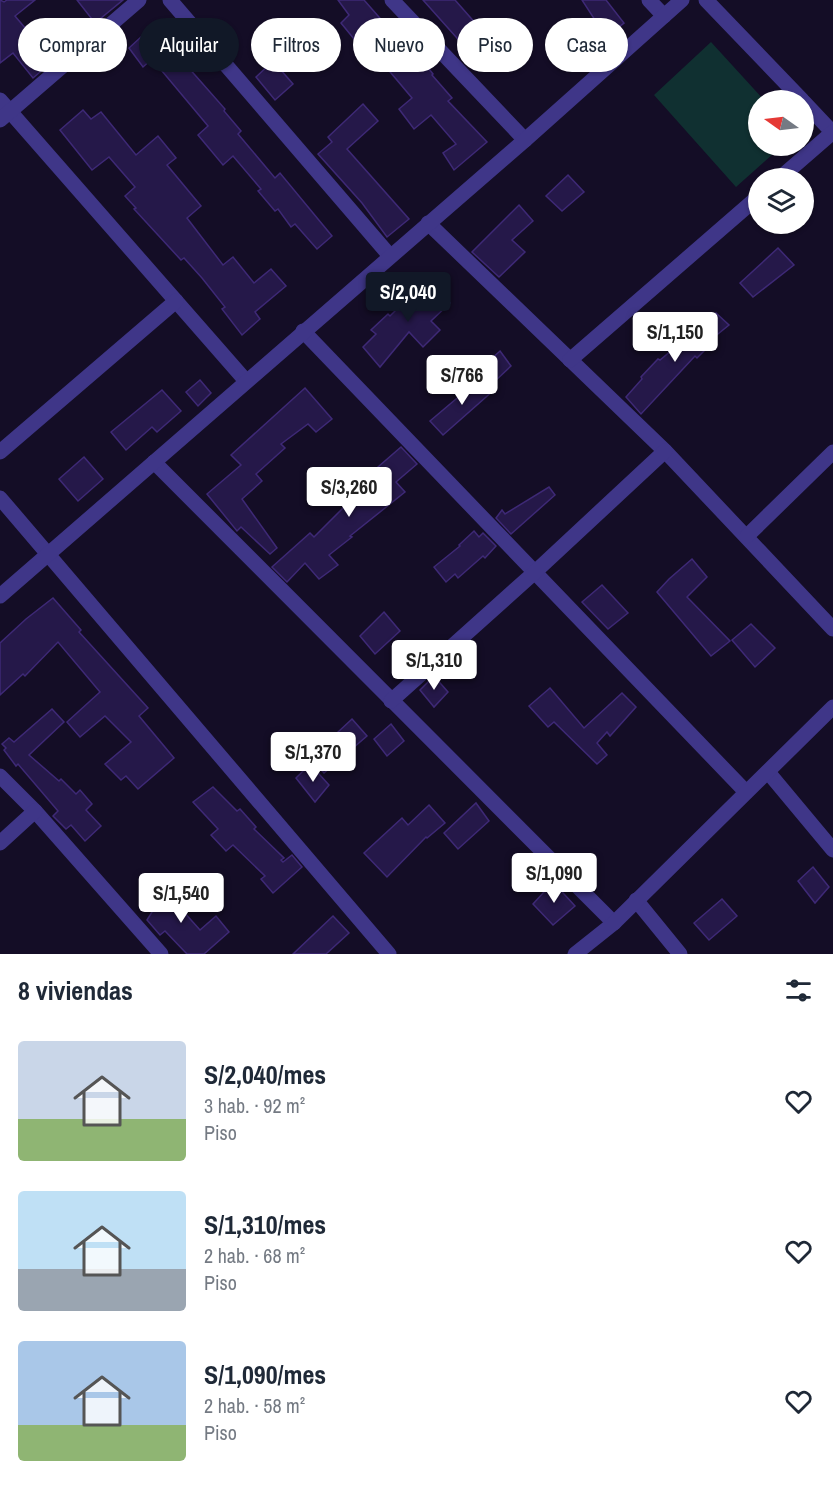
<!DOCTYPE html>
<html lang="es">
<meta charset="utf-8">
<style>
:root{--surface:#fff;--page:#f6f6f7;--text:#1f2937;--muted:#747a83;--accent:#111827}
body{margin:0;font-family:"Archivo Narrow",sans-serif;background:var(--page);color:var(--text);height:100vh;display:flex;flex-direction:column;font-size:22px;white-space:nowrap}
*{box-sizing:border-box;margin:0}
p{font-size:20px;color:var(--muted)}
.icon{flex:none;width:33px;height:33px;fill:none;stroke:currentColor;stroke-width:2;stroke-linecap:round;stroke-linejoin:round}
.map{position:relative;height:954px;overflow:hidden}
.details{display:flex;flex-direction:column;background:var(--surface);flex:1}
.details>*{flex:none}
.guide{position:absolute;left:18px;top:18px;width:798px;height:54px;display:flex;gap:12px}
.needle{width:39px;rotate:284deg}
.fabs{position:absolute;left:748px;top:90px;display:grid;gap:12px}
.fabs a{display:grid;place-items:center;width:66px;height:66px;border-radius:50%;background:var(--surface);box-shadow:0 2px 4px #0004;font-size:30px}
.price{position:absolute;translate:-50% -51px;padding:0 14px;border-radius:6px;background:#fff;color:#222;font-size:20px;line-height:39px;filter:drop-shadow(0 2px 3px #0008)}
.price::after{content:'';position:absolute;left:50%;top:36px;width:18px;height:14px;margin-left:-9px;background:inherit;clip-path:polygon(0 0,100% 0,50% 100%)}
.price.active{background:var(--accent);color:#fff}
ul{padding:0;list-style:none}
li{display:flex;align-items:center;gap:18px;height:150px;padding:0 18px}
li span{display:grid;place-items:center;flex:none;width:168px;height:120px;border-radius:6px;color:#555}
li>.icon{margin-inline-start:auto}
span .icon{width:72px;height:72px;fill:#fffc;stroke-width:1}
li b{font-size:26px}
h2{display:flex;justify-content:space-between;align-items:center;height:72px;padding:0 18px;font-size:26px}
.chip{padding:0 21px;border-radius:27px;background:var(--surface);box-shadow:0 2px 4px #0004;font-size:21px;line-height:54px}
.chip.active{background:var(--accent);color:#fff}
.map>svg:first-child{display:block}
.green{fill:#103031}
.building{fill:#251849;stroke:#3e2976;stroke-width:1.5}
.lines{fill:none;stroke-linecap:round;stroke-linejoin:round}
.minor{stroke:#3f3688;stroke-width:15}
</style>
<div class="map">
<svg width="833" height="954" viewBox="0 0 833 954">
<rect width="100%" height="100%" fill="#140d26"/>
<!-- green -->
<polygon class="green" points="711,42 764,100 759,100 759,146 782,146 736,187 654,95"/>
<!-- building -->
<g class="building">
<polygon points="0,0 4,2 7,0 35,0 15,16 53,61 33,78 13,53 0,63"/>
<polygon points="77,0 123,0 95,23"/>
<polygon points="338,0 364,0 415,58 418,55 433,74 432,75 452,98 448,101 487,142 454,170 443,153 456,144 431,115 414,129 399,109 412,98 359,35 354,39 341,23 349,15"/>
<polygon points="423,0 455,0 499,50 481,65"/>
<polygon points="582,0 606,0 624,23 606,37"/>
<polygon points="154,25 185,67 187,66 225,109 224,111 241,131 238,134 275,178 280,173 332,236 317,249 295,224 291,227 278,209 275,211 258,191 261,189 233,156 223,165 198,135 208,126 152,59 143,67 129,48"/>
<polygon points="273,61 293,84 275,100 256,77"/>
<polygon points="363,104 378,121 347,149 409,219 387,237 362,203 318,154 332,142 328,137"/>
<polygon points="83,110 91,119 101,112 136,155 158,136 176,158 167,165 201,206 187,218 223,265 233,257 254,283 271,269 286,286 255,312 260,319 242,335 222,309 225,307 202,278 184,258 181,260 134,209 136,208 125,196 135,187 109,157 92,170 60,130"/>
<polygon points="568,175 584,192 562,211 546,196"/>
<polygon points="519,205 533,221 512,240 525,252 499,277 472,252"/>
<polygon points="778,248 794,265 753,297 740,283"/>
<polygon points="429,279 450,303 431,321 440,330 423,347 409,332 380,367 363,347 376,334 371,330 388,314 390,316 409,297 410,298"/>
<polygon points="716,313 729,325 713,338 715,340 697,358 695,356 641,414 626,397 642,379 641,377 658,359 660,360"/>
<polygon points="500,351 511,366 493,383 480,369"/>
<polygon points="482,377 494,390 443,435 430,421"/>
<polygon points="200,380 211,393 198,406 186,392"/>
<polygon points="305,388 332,419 316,432 308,424 281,444 285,448 256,474 262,481 242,499 277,548 270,554 241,527 237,531 207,494 241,465 231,455"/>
<polygon points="162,390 181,411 157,432 152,427 126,450 111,432"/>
<polygon points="401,447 417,464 396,482 405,492 350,536 352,537 329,555 338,565 319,579 305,563 287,582 272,567 310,533 314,537 351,500 348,497 363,480"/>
<polygon points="84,457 103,479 78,501 59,479"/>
<polygon points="549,487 555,495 511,534 496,518 502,510 505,514"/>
<polygon points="474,531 479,537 483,533 496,546 485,558 483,556 458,578 455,574 446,582 434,567 460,546 459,545"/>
<polygon points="692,559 707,577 687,597 730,641 711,656 657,592 669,579"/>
<polygon points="602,585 628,613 608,629 582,602"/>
<polygon points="53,598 81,630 79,632 148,708 139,716 174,758 138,789 126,776 121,780 105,764 131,742 105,716 80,737 67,722 100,692 58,642 25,676 23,674 0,695 0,643 26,619"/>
<polygon points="384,612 400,631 375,654 360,636"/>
<polygon points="751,624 775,648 755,667 732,640"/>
<polygon points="434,676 448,692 434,707 420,690"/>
<polygon points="550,688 584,728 622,693 636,707 610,736 607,732 597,743 607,755 597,764 554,722 548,727 529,706"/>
<polygon points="52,709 64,722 29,755 59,781 61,779 76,794 80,790 92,804 86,810 101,826 85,841 71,825 66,829 53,816 58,811 18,764 16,766 4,750 6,748 2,744 9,738 14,742"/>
<polygon points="352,719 367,736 324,773 310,758"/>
<polygon points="391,724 404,741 387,756 374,739"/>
<polygon points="310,764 329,785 315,802 296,778"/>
<polygon points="213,787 237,811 240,809 256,827 254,829 284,858 281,860 283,862 292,855 302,867 273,893 261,879 265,876 233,845 226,851 211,835 218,829 193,802"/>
<polygon points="476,803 489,821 458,849 444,833"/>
<polygon points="429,805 445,823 427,838 426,837 387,877 364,853 402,818 408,825"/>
<polygon points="813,867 829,887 815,903 798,881"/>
<polygon points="553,882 575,906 553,925 533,904"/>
<polygon points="158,883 200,930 216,916 229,932 204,954 187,954 165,931 160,935 147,920 152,912 140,899"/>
<polygon points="722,899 737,916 709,940 694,923"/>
<polygon points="333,916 349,933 326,954 293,954"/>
</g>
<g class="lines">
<!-- minor -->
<g class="minor">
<polyline points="170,0 390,256"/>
<polyline points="392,0 525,140"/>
<polyline points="649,0 664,16"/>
<polyline points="706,0 802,100"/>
<polyline points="0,100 246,381"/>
<polyline points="804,102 833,133"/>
<polyline points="0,120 139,0"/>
<polyline points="780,178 833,132"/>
<polyline points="428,223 665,451 833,629"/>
<polyline points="303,331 746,792"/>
<polyline points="570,360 759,196"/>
<polyline points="0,452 176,301"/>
<polyline points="154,462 614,923"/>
<polyline points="0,498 389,954"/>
<polyline points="747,536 833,452"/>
<polyline points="0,596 525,140 682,0"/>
<polyline points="391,701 535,572 665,451"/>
<polyline points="768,772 833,850"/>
<polyline points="0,776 35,811 161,954"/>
<polyline points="0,843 35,811"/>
<polyline points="636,900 680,954"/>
<polyline points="575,954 614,923 833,707"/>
</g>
</g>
</svg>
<div class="fabs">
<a><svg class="needle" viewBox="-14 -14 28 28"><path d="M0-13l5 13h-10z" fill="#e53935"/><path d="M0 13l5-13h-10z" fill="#747a83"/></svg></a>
<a><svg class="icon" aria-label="layers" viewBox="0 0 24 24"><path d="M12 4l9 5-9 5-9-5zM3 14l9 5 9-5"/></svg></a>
</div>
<b class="price active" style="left:408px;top:323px">S/2,040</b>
<b class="price" style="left:675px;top:363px">S/1,150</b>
<b class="price" style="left:462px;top:406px">S/766</b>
<b class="price" style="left:349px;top:518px">S/3,260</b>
<b class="price" style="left:434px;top:691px">S/1,310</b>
<b class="price" style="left:313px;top:783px">S/1,370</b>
<b class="price" style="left:554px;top:904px">S/1,090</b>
<b class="price" style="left:181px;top:924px">S/1,540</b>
<div class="guide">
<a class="chip">Comprar</a>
<a class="chip active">Alquilar</a>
<a class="chip">Filtros</a>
<a class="chip">Nuevo</a>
<a class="chip">Piso</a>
<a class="chip">Casa</a>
</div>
</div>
<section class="details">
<h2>8 viviendas<svg class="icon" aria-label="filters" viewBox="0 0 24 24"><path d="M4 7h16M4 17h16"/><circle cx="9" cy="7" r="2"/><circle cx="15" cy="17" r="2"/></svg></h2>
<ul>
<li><span style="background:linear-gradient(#c9d6e8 65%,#8fb573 0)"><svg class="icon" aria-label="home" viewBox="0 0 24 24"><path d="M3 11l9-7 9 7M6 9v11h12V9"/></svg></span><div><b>S/2,040/mes</b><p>3 hab. · 92 m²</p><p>Piso</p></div><svg class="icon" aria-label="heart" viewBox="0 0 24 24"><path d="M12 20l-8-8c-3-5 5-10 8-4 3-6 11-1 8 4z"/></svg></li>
<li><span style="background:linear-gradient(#bfe0f5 65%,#9aa5b1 0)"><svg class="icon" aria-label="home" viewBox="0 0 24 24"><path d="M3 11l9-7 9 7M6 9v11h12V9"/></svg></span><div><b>S/1,310/mes</b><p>2 hab. · 68 m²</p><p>Piso</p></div><svg class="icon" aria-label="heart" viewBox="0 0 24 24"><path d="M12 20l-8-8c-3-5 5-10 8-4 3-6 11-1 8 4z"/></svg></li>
<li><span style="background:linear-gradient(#a9c7e8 70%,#8fb573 0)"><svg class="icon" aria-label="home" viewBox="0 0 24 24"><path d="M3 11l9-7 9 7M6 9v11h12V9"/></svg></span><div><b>S/1,090/mes</b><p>2 hab. · 58 m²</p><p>Piso</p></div><svg class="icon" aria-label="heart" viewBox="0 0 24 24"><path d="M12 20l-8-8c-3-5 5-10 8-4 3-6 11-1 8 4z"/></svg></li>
</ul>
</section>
